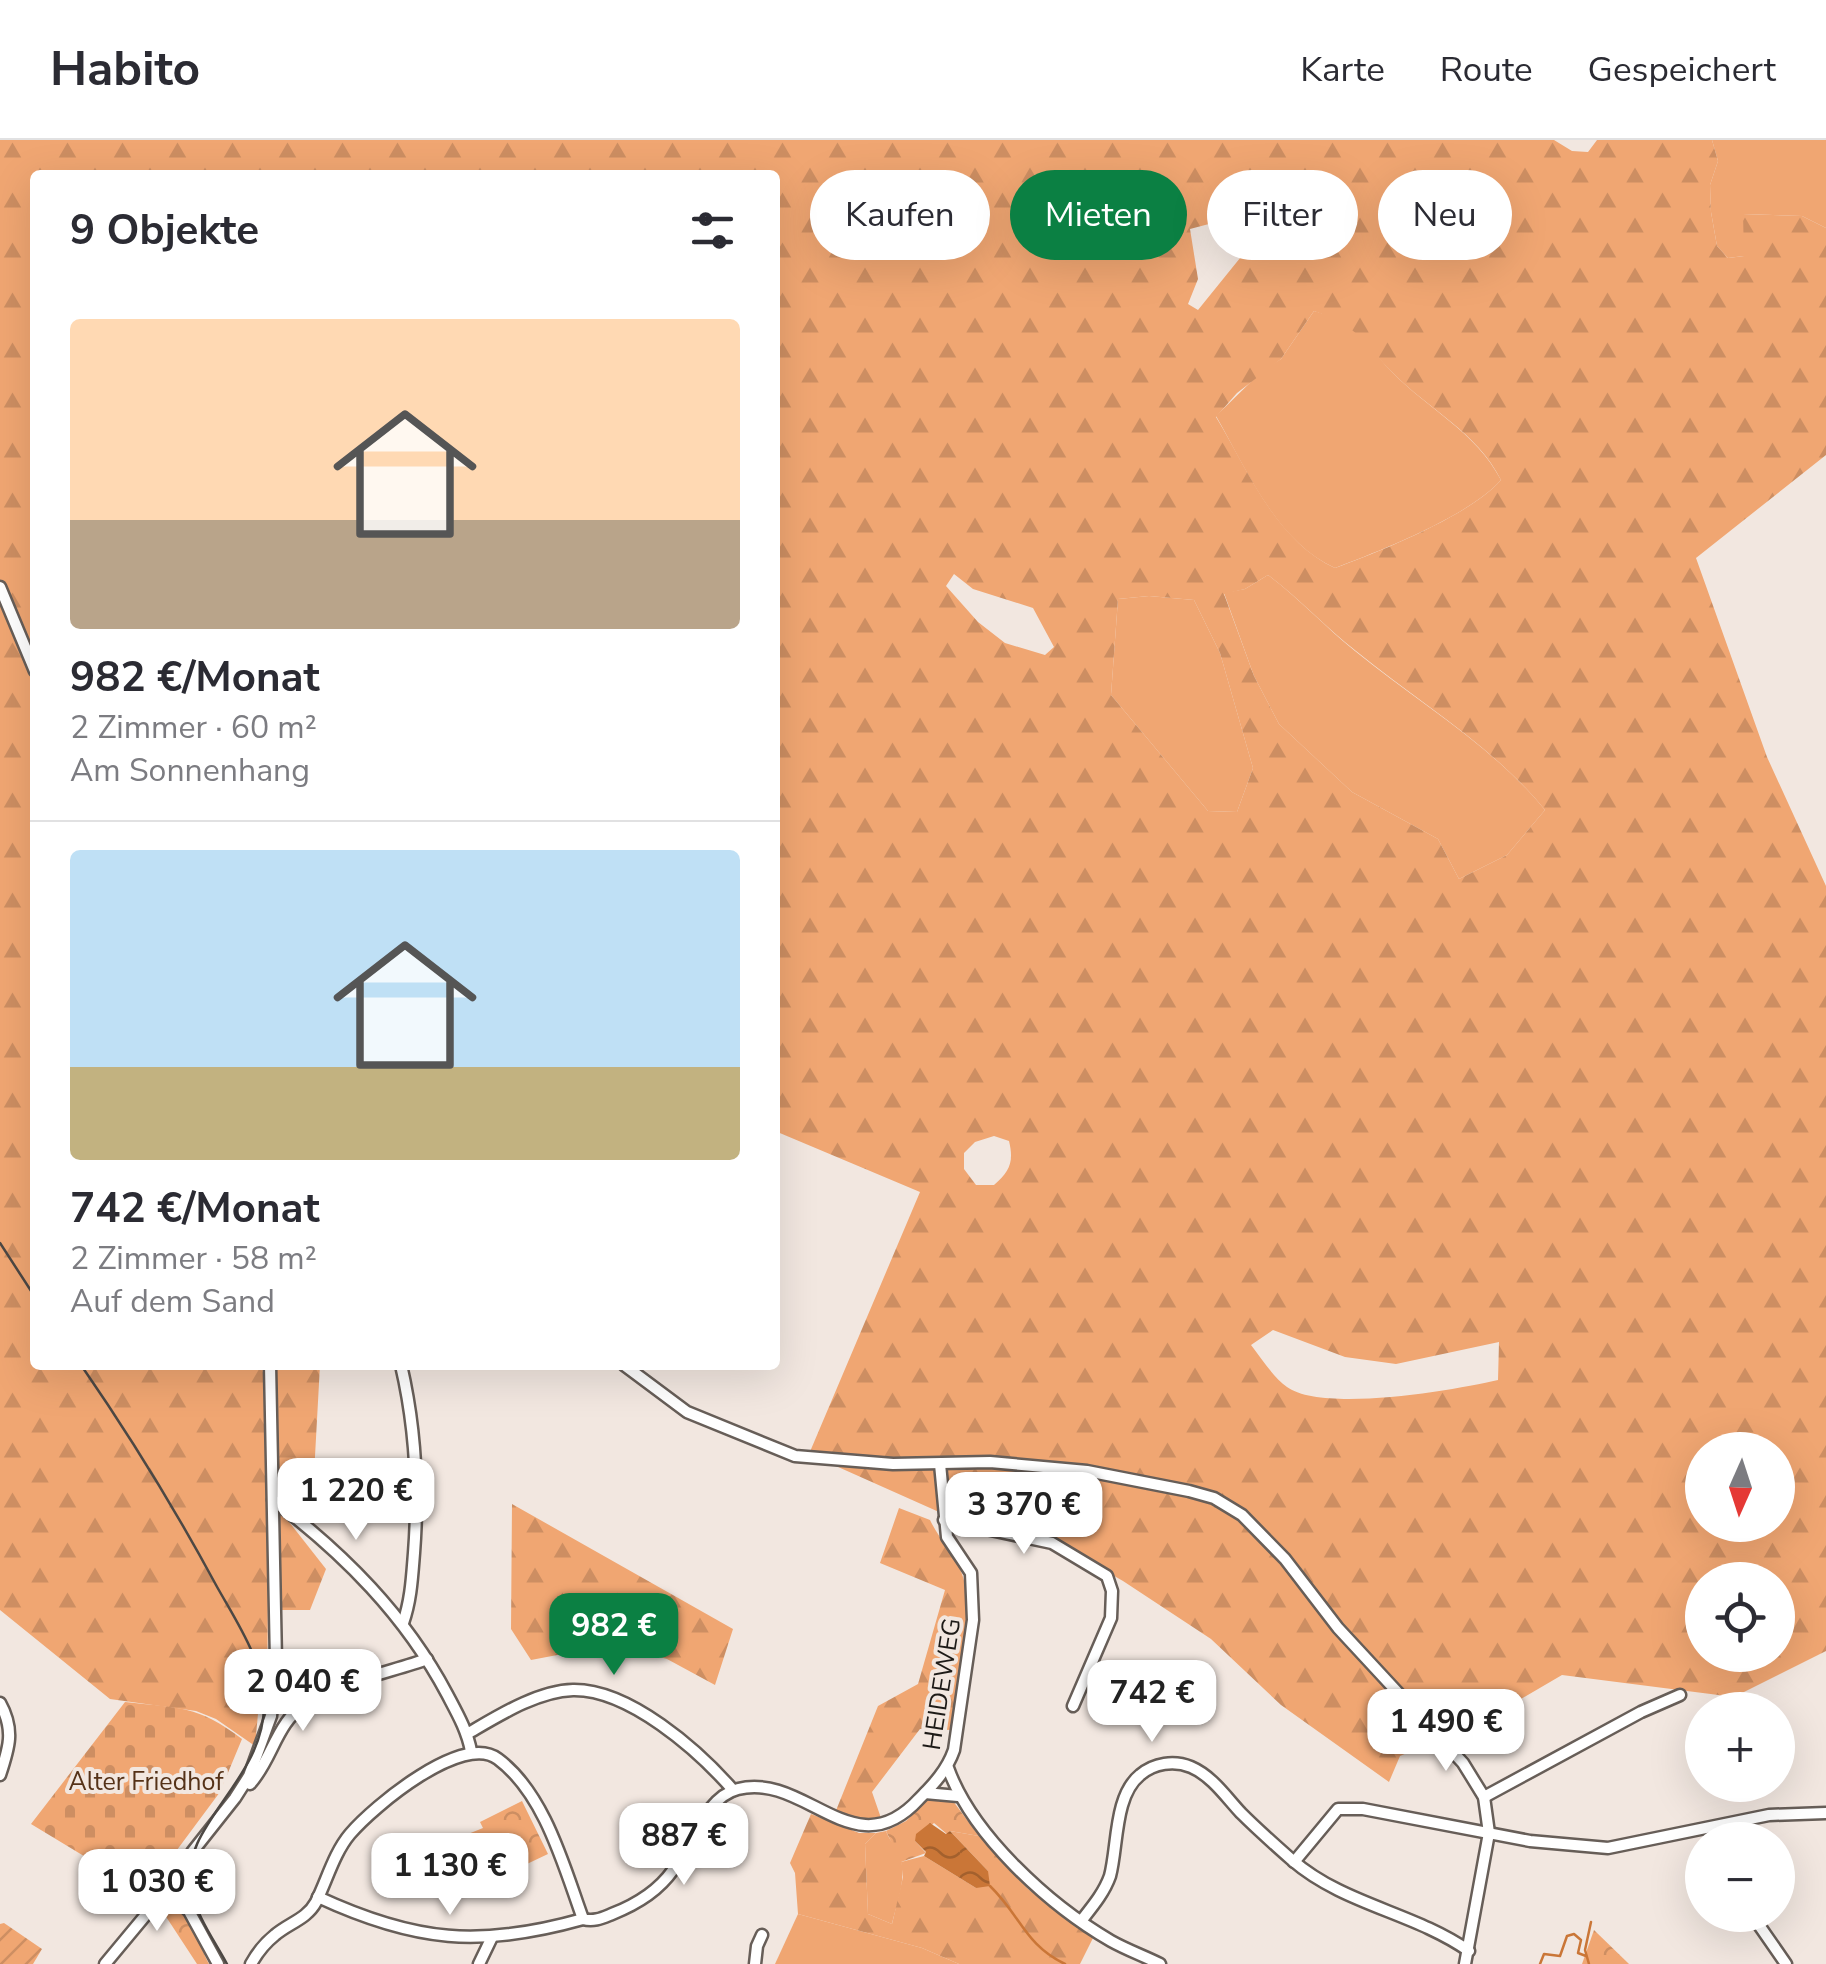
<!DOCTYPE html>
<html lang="de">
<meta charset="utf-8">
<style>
:root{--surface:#fff;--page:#f2f2f3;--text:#2b2b33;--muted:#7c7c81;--line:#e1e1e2;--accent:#0b8043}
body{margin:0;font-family:"Nunito Sans",sans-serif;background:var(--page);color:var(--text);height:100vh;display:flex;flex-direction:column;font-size:38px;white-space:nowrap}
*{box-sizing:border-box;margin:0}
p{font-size:32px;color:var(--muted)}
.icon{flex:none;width:55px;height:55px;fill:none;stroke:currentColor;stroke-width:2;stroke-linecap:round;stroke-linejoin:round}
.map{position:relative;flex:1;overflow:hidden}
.details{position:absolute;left:30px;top:30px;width:750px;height:1200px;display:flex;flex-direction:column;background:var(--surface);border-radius:10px;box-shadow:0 10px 40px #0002}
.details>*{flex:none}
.hud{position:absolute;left:810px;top:30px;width:865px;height:90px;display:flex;gap:20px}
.needle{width:65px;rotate:183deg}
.controls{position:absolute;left:1685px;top:1292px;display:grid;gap:20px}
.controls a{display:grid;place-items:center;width:110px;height:110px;border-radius:50%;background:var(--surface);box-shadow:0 10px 40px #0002;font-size:50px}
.price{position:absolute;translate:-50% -85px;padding:0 22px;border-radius:20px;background:#fff;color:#222;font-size:32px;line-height:65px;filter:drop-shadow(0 2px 5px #0008)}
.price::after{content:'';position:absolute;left:50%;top:60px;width:30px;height:22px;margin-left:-15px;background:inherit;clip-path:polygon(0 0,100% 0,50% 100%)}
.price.current{background:var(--accent);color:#fff}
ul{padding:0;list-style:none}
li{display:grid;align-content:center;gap:20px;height:530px;padding:0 40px}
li+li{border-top:2px solid var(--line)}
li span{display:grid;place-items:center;height:310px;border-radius:10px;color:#555}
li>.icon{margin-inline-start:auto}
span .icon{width:180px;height:180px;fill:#fffc;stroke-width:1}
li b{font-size:42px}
h2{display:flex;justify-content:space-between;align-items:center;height:120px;padding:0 40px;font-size:42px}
.chip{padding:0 35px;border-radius:45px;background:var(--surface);box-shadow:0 10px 40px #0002;font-size:35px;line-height:90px}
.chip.current{background:var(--accent);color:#fff}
header{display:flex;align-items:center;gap:60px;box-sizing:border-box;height:140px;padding:0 50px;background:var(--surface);border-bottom:2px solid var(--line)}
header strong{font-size:48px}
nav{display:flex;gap:55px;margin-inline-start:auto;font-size:35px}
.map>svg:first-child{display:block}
.grass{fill:#f0a672}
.forest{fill:url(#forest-firs);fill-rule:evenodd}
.cemetery{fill:url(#cemetery-stones)}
.park{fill:url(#park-crowns)}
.garden{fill:url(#garden-furrows)}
.water{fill:url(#water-waves)}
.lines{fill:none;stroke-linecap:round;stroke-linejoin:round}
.stream{stroke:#ca7637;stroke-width:2.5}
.minor-casing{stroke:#675e58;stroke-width:15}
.minor{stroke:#fff;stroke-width:10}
.tram{stroke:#4d4844;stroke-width:2.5}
.labels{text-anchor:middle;stroke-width:8;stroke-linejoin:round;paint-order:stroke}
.street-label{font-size:25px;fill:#1d1a17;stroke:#f2e7e0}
.park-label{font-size:25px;fill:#553218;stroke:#f2e7e0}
</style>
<header>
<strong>Habito</strong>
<nav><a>Karte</a><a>Route</a><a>Gespeichert</a></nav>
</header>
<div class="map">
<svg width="1826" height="1824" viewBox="0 0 1826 1824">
<defs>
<pattern id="forest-firs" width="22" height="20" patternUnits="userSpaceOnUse" patternTransform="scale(2.5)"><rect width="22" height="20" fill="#f0a672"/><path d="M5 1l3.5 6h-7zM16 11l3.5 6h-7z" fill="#cd8e62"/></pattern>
<pattern id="cemetery-stones" width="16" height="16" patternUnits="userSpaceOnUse" patternTransform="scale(2.5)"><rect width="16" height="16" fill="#f0a672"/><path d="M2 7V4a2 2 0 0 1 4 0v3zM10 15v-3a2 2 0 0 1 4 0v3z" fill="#cd8e62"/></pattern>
<pattern id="park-crowns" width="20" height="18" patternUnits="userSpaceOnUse" patternTransform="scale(2.5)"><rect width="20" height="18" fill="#f0a672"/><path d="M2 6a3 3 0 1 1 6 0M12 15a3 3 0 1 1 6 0" fill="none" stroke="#cd8e62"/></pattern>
<pattern id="garden-furrows" width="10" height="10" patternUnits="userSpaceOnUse" patternTransform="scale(2.5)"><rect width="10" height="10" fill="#f0a672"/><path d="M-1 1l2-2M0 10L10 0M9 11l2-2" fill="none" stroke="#cd8e62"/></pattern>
<pattern id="water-waves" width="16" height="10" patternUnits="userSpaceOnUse" patternTransform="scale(2.5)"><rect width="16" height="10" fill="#ca7637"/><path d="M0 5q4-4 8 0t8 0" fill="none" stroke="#a3602d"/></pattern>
</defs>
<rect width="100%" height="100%" fill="#f2e7e0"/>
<!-- grass -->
<g class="grass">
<polygon points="1712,0 1826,0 1826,88 1802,76 1744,74 1744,116 1728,118 1717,106 1711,72 1710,45 1718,21"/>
<path d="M1314 171C1323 174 1335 176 1343 181 1363 193 1375 215 1392 232 1429 270 1475 291 1501 340 1471 375 1380 411 1335 428 1276 401 1247 330 1216 276L1262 231 1281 219Z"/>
<path d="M1268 435C1299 458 1325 487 1355 511 1419 563 1493 606 1545 670L1507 715 1459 739 1438 699 1352 652 1279 584 1254 536 1224 453 1245 449Z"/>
<polygon points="1149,456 1194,460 1220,513 1253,628 1237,672 1208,671 1111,555 1118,459"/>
<path d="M886 1691C889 1700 894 1703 898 1712 909 1734 897 1762 892 1784L868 1774 865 1704 876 1693Z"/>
<polygon points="798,1774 922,1808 959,1824 775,1824"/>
</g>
<!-- forest -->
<g class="forest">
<path d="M0 0H1554L1572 11 1588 12 1597 0H1712L1718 21 1710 45 1711 72 1717 106 1728 118 1744 116 1743 74 1802 76 1826 88V315L1696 418 1767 617 1826 746V1511L1734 1557 1562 1535 1497 1573 1400 1616 1389 1642 1281 1565 1211 1499 1123 1441 1053 1401 948 1376 809 1314 920 1052 775 991V35H35V1225H320L312 1371 277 1337H269L267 1562 259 1563 255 1606 216 1579 196 1571 110 1559 0 1470ZM1224 80 1247 87 1253 102 1198 170 1188 164 1198 139 1190 89ZM1314 171C1360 187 1360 200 1392 232 1429 270 1476 291 1501 340 1471 375 1379 412 1335 428 1276 401 1248 330 1216 277L1237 253 1281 219ZM954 434 973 449 1033 468 1054 507 1045 515 1005 503 978 482 946 446ZM1268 435C1300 459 1325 487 1356 511 1420 563 1493 606 1545 670L1507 715 1459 739 1438 699 1352 652 1279 584 1254 536 1224 454 1245 449ZM1149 456 1194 460 1220 513 1253 628 1237 672 1208 671 1111 555 1118 459ZM994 996 1009 1001C1014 1022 1010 1031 994 1045H976L964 1029V1013L975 1002ZM1273 1190 1345 1217 1396 1224 1499 1202 1498 1240C1455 1250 1323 1273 1287 1247 1273 1237 1262 1219 1251 1205ZM1702 1310H1778V1385H1702ZM1702 1440H1778V1515H1702Z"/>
<polygon points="275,1364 326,1429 310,1470 277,1470"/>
<polygon points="512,1364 733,1489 715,1545 667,1519 615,1504 531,1520 511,1489"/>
<path d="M899 1368 930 1380C939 1399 956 1417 962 1434 975 1468 957 1550 953 1590L920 1589 872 1652 881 1678 861 1682 835 1673 878 1566 918 1544 945 1450 880 1423Z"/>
<polygon points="811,1674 859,1693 876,1693 865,1704 868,1774 892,1784 903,1737 901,1722 924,1716 976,1748 988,1731 950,1691 979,1696 1028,1749 1093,1798 1080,1824 959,1824 922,1808 798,1774 795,1733 790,1723"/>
</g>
<!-- cemetery -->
<path class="cemetery" d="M125 1562C178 1568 198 1565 242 1599L220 1652 145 1753 31 1684Z"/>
<!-- park -->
<g class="park">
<polygon points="927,1660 953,1661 979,1696 950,1691 947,1694 934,1683 915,1701 926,1713 901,1722 886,1691 906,1681"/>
<polygon points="522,1661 548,1714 510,1732 480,1733 478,1745 487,1750 487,1757 446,1756 448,1745 433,1708 483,1688 480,1682"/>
<path d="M168 1761C196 1774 197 1802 209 1824H197L161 1769Z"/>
<polygon points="1594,1790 1629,1824 1582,1824"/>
</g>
<!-- garden -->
<polygon class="garden" points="4,1783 42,1809 33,1824 0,1824 0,1784"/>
<!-- water -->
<polygon class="water" points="930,1683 946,1694 950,1691 988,1731 990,1746 976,1748 924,1716 926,1712 915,1701 916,1694"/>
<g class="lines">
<!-- stream -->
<g class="stream">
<path d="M990 1746C1021 1776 1025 1805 1065 1824"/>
<polyline points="1540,1824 1544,1814 1560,1816 1567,1796 1574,1794 1581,1800 1578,1813 1586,1816"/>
<polyline points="1589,1824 1585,1810 1591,1782"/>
</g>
<defs>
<g id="minor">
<polyline points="0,447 35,531"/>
<path d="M401 1225C416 1289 419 1348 414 1413 412 1438 411 1460 403 1483"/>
<polyline points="624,1225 687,1272 795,1316 893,1324 990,1322 1087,1331 1189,1351 1214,1358 1242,1375 1285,1419 1338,1488 1463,1623 1484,1657 1489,1693 1465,1824"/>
<path d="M273 1360C344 1414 405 1475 447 1554 457 1573 467 1590 471 1611"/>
<polyline points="944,1380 1052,1403 1107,1436 1112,1451 1111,1478 1073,1566"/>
<path d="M0 1563C15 1590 9 1608 0 1635"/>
<path d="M467 1594C498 1576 537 1551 573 1550 629 1549 698 1610 733 1650"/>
<path d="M948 1628C972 1695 1049 1765 1111 1801 1127 1810 1144 1816 1160 1824"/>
<path d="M250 1644C267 1625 272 1603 286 1583 310 1547 387 1534 427 1519"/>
<polyline points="925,1653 958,1656"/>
<polyline points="1484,1657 1641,1572 1680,1555"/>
<polyline points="1294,1722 1338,1669 1363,1669 1530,1701 1608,1708 1769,1675 1826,1673"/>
<polyline points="174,1744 171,1754 189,1771 218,1824"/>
<path d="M318 1757C415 1802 480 1808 583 1779 594 1782 602 1778 612 1774 635 1765 659 1750 673 1730 692 1705 705 1657 738 1649 806 1632 854 1730 919 1659 934 1644 947 1630 954 1610L973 1480 971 1433 947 1397 940 1324"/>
<polyline points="1752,1775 1786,1824"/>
<path d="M1081 1781C1092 1767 1104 1753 1110 1736 1118 1706 1114 1656 1140 1635 1154 1623 1174 1620 1191 1627 1212 1636 1226 1657 1241 1673 1257 1689 1275 1705 1292 1720 1344 1765 1413 1772 1469 1811"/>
<polyline points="105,1824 169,1747 193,1711 235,1658 249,1636 271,1576 276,1521 270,1225"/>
<path d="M251 1824C257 1813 265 1803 275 1795 289 1783 307 1779 316 1762 327 1740 334 1713 350 1694 374 1666 463 1592 498 1619 545 1654 564 1727 583 1779"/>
<polyline points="479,1824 492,1797"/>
<polyline points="755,1824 757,1806 762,1795"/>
</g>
</defs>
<!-- minor casing -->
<use href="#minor" class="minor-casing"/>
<!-- minor -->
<use href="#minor" class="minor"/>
<!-- tram -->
<g class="tram">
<polyline points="0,1103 35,1157"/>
<path d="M81 1225C130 1296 175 1369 216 1445 236 1481 264 1521 264 1564 265 1641 178 1685 191 1749 196 1775 214 1800 227 1824"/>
</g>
</g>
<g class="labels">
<!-- street labels -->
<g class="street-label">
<text transform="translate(941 1544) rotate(-81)" y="9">HEIDEWEG</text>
</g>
<!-- park labels -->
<g class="park-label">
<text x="146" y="1650">Alter Friedhof</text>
</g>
</g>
</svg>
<div class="controls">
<a><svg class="needle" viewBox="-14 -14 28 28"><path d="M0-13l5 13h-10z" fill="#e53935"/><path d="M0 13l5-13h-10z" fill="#7c7c81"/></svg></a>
<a><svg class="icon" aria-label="locate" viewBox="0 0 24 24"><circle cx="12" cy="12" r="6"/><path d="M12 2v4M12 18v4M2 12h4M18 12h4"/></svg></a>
<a>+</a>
<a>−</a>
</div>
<b class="price" style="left:356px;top:1403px">1 220 €</b>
<b class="price" style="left:1024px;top:1417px">3 370 €</b>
<b class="price current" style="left:614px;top:1538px">982 €</b>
<b class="price" style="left:303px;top:1594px">2 040 €</b>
<b class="price" style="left:1152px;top:1605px">742 €</b>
<b class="price" style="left:1446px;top:1634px">1 490 €</b>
<b class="price" style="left:684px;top:1748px">887 €</b>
<b class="price" style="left:450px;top:1778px">1 130 €</b>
<b class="price" style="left:157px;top:1794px">1 030 €</b>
<div class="hud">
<a class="chip">Kaufen</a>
<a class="chip current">Mieten</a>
<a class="chip">Filter</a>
<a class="chip">Neu</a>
</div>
<section class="details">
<h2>9 Objekte<svg class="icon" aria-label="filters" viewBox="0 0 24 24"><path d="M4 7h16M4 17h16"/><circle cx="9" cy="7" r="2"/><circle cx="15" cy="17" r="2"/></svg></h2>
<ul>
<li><span style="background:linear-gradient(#ffd9b3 65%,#b9a48a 0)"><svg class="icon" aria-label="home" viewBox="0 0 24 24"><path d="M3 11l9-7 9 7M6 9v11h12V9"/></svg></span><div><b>982 €/Monat</b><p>2 Zimmer · 60 m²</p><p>Am Sonnenhang</p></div></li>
<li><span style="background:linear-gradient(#bfe0f5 70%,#c2b280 0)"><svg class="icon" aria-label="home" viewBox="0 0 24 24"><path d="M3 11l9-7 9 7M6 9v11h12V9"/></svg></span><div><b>742 €/Monat</b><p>2 Zimmer · 58 m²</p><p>Auf dem Sand</p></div></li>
</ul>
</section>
</div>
